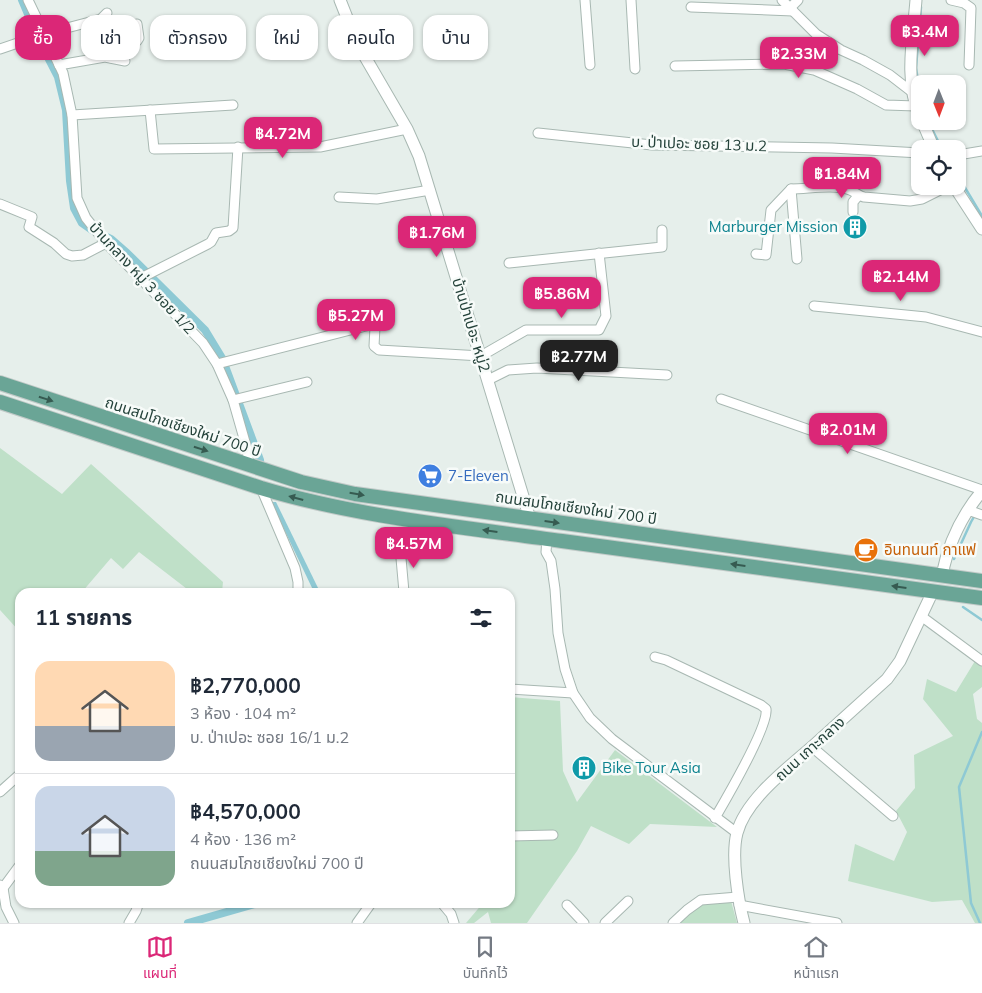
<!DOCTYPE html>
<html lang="th">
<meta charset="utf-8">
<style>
:root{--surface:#fff;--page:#f6f6f7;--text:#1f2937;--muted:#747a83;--line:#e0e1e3;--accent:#db2777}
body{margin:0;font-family:Mulish,"Noto Sans Thai",sans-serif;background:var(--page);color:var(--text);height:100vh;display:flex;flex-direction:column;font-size:19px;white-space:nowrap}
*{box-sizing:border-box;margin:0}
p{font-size:16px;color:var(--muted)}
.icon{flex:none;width:28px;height:28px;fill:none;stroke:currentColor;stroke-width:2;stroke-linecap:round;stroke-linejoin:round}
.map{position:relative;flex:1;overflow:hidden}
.drawer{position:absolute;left:15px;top:588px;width:500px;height:320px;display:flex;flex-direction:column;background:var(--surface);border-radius:15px;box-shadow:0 1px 4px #0004}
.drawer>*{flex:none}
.banner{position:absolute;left:15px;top:15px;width:500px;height:45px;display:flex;gap:10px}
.needle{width:32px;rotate:179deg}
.buttons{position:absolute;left:911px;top:75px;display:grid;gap:10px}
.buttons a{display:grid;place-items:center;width:55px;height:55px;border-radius:10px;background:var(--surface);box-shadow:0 1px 4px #0004;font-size:25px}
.price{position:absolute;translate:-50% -42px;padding:0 11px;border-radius:10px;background:var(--accent);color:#fff;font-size:16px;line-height:32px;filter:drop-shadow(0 1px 2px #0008)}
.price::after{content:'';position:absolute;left:50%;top:30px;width:15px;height:11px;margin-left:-8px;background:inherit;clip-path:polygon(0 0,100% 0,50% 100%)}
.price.current{background:#222;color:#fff}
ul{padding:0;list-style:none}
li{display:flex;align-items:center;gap:15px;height:125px;padding:0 20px}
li+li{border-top:1px solid var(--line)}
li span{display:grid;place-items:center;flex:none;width:140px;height:100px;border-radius:15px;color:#555}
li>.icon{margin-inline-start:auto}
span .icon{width:60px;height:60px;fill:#fffc;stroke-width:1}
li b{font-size:21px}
h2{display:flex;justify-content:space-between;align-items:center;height:60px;padding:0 20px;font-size:21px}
.pill{padding:0 18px;border-radius:15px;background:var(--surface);box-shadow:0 1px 4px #0004;font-size:18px;line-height:45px}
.pill.current{background:var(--accent);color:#fff}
.tabs{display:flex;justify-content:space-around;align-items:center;height:70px;border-top:1px solid var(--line);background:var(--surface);font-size:14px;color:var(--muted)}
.tabs a{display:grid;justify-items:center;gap:2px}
.tabs .current{color:var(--accent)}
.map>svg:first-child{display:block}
.green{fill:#bfe0c8}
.water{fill:#8ec9d4}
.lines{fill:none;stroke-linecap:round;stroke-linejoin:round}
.stream{stroke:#8ec9d4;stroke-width:2.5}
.canal{stroke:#8ec9d4;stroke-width:8}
.minor-casing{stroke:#a8b8b2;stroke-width:11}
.tertiary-casing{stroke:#a8b8b2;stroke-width:13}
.primary-casing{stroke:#c2cac8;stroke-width:16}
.minor{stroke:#fff;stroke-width:9}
.tertiary{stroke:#fff;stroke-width:11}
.primary{stroke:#6aa596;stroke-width:14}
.oneway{fill:#365b51}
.labels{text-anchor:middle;stroke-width:5;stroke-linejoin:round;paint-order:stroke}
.street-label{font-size:15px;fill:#24423a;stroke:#f7fbf9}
.culture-label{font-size:15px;fill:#0d838f;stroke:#f7fbf9;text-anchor:end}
.shop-label{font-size:15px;fill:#366cbe;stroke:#f7fbf9;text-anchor:start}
.food-label{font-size:15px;fill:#c56008;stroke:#f7fbf9;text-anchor:start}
</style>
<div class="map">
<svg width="982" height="923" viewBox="0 0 982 923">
<rect width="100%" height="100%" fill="#e6efeb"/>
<!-- green -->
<g class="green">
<polygon points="0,448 62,494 91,464 223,582 222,592 191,592 139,552 123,569 111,558 82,592 20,592 20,632 0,610"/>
<polygon points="975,661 982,666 982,687 973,694 977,719 982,723 982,923 975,923 962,900 932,902 848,881 855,844 894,861 907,832 896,811 915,788 914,755 953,736 923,699 927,679 956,692"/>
<polygon points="510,697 560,701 563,771 577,802 615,750 717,827 650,824 629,844 591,826 577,851 527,923 491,923 488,912 474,923 466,923 483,903 510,902"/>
<polygon points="731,901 737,923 680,923 701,904"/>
</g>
<!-- water -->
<polygon class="water" points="271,502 276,502 320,592 314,592"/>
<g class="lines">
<!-- stream -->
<g class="stream">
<polyline points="920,93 916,68 921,7"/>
<polyline points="928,121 942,149"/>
<polyline points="958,176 982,216"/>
<polyline points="954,559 971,522 975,515"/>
<polyline points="963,607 982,620"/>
<polyline points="980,923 971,903 959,787 982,732"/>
</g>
<!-- canal -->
<g class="canal">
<polyline points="22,0 38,38 58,77 66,110 70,181 74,208 82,223 92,230"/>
<polyline points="101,234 111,239 127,253 205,330 222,358 260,460"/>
<polyline points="188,923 262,902"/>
</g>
<defs>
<g id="minor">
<polyline points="28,0 63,73 72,115 77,198 86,218 106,243 203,343 217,364 233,400 247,449 249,465"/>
<polyline points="585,0 590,65"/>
<polyline points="631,0 635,69"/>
<polyline points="782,0 816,34 841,50 863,60 890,75 912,92"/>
<polyline points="951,0 964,3 971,8 969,65"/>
<polyline points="691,7 793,11"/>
<polyline points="790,8 798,0"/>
<polyline points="0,49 44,34 101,19 107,13"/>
<polyline points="111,58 121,47 137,41 139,38 137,24"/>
<polyline points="59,65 105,57 125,61"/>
<polyline points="675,66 784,64 814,70 857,89 886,105 916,106"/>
<polyline points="150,110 154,149 320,147 407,129"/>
<polyline points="72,115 233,105"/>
<polyline points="538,133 652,145 832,148 920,153"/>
<polyline points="958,155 982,151"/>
<polyline points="791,189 797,259"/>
<polyline points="339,197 377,199 430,190"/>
<polyline points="0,204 32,217 29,227 54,243 66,254 72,256 83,255 106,243"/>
<polyline points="853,212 853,202 858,196"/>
<path d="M756 254 766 255 771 210 791 189C809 189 833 184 850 190 855 192 859 196 864 197L910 201 922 199 948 186"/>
<polyline points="509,263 662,247 662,230"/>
<polyline points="141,278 208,244 211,242 216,233 229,231 233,228 238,147"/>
<polyline points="814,306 926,317 982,332"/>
<polyline points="217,364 370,325 375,327 374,346 379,350 481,356 526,330 599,330 606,316 599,253"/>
<polyline points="488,380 508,370 537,368 667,375"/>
<polyline points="721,399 982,490"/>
<polyline points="233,400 307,382"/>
<polyline points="261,488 295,568 298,582 298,592"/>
<polyline points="968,510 982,515"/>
<polyline points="547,539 546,552 551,561 555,589 558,633 565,669 573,693 590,718 612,739 737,833"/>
<polyline points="400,547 404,592"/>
<polyline points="921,616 982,661"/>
<path d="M655 657 666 660 761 705 766 709C769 726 726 799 715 818"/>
<polyline points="510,689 573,693"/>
<polyline points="812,747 893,816"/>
<polyline points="0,792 20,774"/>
<polyline points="510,836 553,835"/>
<polyline points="0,885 3,888 6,907 14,923"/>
<polyline points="3,888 20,865"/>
<polyline points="441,902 451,914 454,923"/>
<polyline points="567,905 584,923"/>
<polyline points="739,905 837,923"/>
<polyline points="129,923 136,911 139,902"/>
<polyline points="357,923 372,902"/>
<polyline points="605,923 628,901"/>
<polyline points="673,923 687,910 701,900 738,897"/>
</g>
<g id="tertiary">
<polyline points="340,0 357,43 407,129 419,156 530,519"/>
<path d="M916 0C913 38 904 81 920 117"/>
<polyline points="922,121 934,149"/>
<polyline points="954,186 982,229"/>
<path d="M942 575C948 545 962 515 982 491"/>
<path d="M744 923C738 900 731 856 737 833 746 799 788 768 814 745 838 723 863 701 887 679L900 661 933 591"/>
</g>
<g id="primary">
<polyline points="0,383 301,482 355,494 982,581"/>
<path d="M0 402 261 488C357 517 462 527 562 541 702 560 842 579 982 598"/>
</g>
</defs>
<!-- minor casing -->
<use href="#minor" class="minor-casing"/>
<!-- tertiary casing -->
<use href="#tertiary" class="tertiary-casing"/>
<!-- primary casing -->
<use href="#primary" class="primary-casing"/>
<!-- minor -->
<use href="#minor" class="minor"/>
<!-- tertiary -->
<use href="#tertiary" class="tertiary"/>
<!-- primary -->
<use href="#primary" class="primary"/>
</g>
<!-- one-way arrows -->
<defs><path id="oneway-solid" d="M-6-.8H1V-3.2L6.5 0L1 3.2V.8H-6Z" transform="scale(1.25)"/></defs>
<g class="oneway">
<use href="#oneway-solid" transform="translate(46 399) rotate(18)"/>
<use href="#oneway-solid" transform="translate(201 449) rotate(18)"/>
<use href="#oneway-solid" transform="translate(357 494) rotate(10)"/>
<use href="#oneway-solid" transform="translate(296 498) rotate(-165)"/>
<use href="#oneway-solid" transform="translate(552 522) rotate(8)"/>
<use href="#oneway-solid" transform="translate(490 531) rotate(-172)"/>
<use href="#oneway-solid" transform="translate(738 565) rotate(-172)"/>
<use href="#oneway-solid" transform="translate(899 587) rotate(-172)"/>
</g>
<!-- icons -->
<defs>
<symbol id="building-disc" viewBox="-11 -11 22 22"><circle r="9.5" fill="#0f9aa8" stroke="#f7fbf9"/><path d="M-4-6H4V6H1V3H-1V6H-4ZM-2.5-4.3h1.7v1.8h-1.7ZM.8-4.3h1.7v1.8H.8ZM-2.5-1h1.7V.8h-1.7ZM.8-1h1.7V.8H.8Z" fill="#fff"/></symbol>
<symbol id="supermarket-disc" viewBox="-11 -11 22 22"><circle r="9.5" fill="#3f7fe0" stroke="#f7fbf9"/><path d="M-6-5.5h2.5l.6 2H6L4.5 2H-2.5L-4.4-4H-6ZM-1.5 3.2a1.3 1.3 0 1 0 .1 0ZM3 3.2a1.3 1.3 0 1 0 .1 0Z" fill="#fff"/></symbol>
<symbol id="cafe-disc" viewBox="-11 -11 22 22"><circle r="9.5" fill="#e8710a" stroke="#f7fbf9"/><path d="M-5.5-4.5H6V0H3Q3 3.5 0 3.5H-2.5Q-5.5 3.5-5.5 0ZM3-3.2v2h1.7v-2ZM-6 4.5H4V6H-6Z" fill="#fff"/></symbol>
</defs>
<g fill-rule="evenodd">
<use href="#building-disc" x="841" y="213" width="28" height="28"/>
<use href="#supermarket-disc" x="416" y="462" width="28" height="28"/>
<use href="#cafe-disc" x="852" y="536" width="28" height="28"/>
<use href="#building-disc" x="570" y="754" width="28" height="28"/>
</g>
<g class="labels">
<!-- street labels -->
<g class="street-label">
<text transform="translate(699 144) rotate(2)" y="5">บ. ป่าเปอะ ซอย 13 ม.2</text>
<text transform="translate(142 278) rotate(47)" y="5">บ้านกลาง หมู่ 3 ซอย 1/2</text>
<text transform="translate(471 325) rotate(73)" y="5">บ้านป่าเปอะ หมู่2</text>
<text transform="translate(183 427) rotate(18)" y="5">ถนนสมโภชเชียงใหม่ 700 ปี</text>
<text transform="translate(576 508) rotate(8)" y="5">ถนนสมโภชเชียงใหม่ 700 ปี</text>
<text transform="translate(810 749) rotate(-42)" y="5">ถนน เกาะกลาง</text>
</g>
<!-- culture labels -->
<g class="culture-label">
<text x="838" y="232">Marburger Mission</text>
<text x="602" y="773" text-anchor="start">Bike Tour Asia</text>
</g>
<!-- shop labels -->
<g class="shop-label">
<text x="448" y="481">7-Eleven</text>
</g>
<!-- food labels -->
<g class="food-label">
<text x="884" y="555">อินทนนท์ กาแฟ</text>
</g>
</g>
</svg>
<div class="buttons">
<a><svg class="needle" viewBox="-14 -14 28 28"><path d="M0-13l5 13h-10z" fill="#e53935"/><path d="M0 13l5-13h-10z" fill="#747a83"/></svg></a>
<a><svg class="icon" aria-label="locate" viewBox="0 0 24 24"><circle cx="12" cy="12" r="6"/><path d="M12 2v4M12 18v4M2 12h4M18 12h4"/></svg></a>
</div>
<b class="price" style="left:925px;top:57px">฿3.4M</b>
<b class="price" style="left:799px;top:79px">฿2.33M</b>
<b class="price" style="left:283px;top:159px">฿4.72M</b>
<b class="price" style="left:842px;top:199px">฿1.84M</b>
<b class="price" style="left:437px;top:258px">฿1.76M</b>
<b class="price" style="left:901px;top:302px">฿2.14M</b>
<b class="price" style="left:562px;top:319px">฿5.86M</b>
<b class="price" style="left:356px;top:341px">฿5.27M</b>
<b class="price current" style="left:579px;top:382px">฿2.77M</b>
<b class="price" style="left:848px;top:455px">฿2.01M</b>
<b class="price" style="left:414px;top:569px">฿4.57M</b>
<div class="banner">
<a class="pill current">ซื้อ</a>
<a class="pill">เช่า</a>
<a class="pill">ตัวกรอง</a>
<a class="pill">ใหม่</a>
<a class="pill">คอนโด</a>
<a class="pill">บ้าน</a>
</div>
<section class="drawer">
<h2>11 รายการ<svg class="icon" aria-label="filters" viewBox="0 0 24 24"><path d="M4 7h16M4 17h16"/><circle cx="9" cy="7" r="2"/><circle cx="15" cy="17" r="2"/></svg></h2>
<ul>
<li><span style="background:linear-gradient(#ffd9b3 65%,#9aa5b1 0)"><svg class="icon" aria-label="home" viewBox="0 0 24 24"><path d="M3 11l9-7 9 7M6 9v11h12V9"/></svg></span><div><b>฿2,770,000</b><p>3 ห้อง · 104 m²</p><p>บ. ป่าเปอะ ซอย 16/1 ม.2</p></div></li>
<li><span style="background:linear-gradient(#c9d6e8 65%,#7fa58c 0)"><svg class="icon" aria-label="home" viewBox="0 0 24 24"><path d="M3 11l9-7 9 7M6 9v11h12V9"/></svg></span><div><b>฿4,570,000</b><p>4 ห้อง · 136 m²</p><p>ถนนสมโภชเชียงใหม่ 700 ปี</p></div></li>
</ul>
</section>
</div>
<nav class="tabs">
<a class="current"><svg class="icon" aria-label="map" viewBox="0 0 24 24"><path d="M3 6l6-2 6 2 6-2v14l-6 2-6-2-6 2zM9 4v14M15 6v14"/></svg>แผนที่</a>
<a><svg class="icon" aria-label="saved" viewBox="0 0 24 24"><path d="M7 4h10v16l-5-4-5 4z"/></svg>บันทึกไว้</a>
<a><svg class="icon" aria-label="home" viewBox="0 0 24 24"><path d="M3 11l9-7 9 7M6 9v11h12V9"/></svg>หน้าแรก</a>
</nav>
